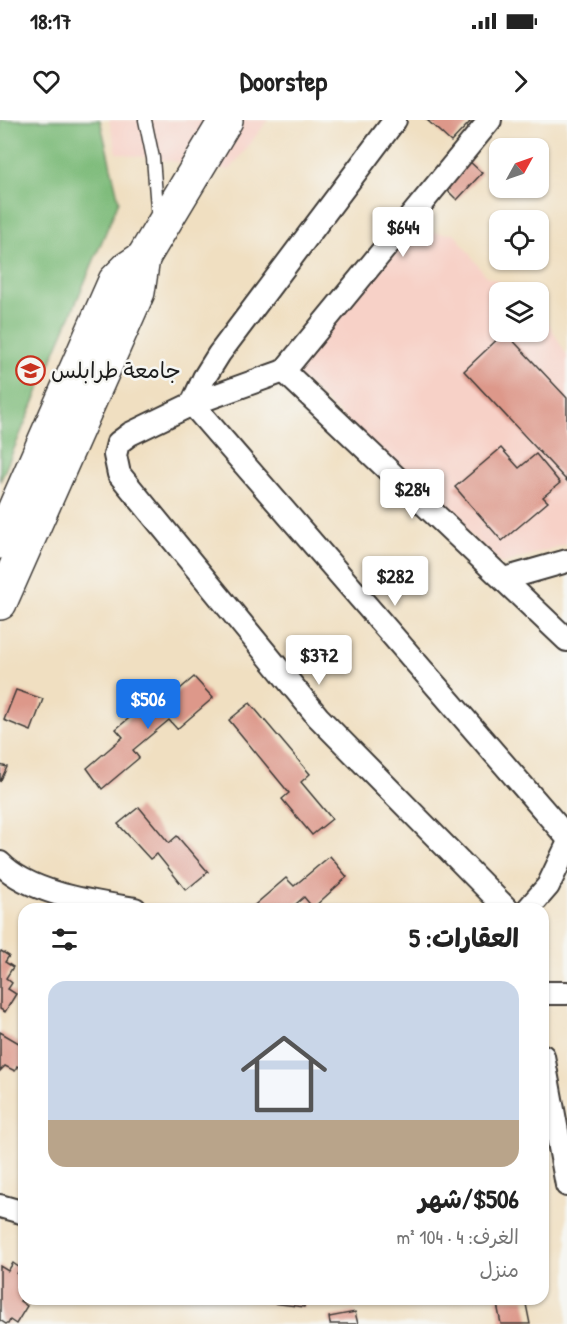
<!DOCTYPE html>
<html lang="ar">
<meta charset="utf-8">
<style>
:root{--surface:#fff;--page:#f6f6f6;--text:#222;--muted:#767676;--accent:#1a73e8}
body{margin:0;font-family:"Patrick Hand","Playpen Sans Arabic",sans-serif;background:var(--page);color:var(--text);direction:rtl;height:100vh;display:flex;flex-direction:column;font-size:22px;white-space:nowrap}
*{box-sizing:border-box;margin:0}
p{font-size:20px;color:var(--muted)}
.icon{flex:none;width:33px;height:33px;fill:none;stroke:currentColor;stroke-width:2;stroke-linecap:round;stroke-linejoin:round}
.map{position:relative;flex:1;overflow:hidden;direction:ltr}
.panel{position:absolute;left:18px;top:783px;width:531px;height:402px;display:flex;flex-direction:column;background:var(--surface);border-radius:18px;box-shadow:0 2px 4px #0004;direction:rtl}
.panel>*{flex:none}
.needle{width:39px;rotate:50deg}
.fabs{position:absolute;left:489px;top:18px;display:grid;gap:12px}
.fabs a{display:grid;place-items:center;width:60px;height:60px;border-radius:12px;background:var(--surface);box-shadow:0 2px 4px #0004;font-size:30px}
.price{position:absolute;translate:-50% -51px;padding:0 14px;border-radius:6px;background:#fff;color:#222;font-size:20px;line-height:39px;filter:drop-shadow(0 2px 3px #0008)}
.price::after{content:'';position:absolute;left:50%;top:36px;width:18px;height:14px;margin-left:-9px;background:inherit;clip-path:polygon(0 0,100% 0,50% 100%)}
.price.on{background:var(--accent);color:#fff}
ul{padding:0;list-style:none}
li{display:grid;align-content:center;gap:12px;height:318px;padding:0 30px}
li span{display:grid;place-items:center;height:186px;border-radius:18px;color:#555}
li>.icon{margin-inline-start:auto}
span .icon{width:108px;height:108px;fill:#fffc;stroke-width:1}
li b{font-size:26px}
h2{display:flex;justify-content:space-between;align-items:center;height:72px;padding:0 30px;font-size:26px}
.status{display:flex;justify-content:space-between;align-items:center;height:42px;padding:0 30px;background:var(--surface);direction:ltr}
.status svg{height:16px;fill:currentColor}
header{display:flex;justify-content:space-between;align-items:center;height:78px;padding:0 30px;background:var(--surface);font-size:27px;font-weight:700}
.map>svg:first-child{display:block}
.built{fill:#f7d1c7}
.forest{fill:#7fbc7b;stroke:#4e6c4c;stroke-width:1.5}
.building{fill:#dd988a}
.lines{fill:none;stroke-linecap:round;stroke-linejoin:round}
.lane-casing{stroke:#3c3935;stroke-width:15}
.street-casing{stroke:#3c3935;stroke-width:26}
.secondary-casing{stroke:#3c3935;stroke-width:36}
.lane{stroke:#fff;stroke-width:12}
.street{stroke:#fff;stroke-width:22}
.secondary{stroke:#fff;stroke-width:33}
.labels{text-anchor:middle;stroke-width:5;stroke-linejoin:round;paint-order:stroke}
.poi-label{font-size:22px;fill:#1c1c1c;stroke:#f6f6f2;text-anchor:start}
</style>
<div class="status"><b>18:17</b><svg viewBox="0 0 49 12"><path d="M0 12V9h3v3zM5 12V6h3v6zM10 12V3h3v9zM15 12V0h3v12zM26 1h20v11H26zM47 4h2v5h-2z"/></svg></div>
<header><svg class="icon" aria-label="forward" viewBox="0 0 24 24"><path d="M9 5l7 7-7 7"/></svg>Doorstep<svg class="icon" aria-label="heart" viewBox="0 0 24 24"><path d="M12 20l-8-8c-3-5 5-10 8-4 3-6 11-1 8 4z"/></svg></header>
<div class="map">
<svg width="567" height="1204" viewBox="0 0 567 1204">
<rect width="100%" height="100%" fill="#f6f6f2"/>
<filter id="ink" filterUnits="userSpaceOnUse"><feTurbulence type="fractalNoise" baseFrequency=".0167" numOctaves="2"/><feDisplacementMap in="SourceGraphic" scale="12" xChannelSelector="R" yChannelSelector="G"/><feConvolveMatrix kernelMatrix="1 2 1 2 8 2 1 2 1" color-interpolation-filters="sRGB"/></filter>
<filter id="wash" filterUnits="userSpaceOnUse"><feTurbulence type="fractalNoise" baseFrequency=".008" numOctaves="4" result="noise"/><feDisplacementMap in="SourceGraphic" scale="24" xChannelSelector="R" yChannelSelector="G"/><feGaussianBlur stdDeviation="1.35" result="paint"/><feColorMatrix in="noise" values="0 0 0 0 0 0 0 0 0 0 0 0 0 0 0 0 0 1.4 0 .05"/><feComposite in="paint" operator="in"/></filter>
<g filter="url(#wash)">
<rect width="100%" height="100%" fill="#f0dfc1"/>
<!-- built -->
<g class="built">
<polygon points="109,0 268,0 230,50 117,33"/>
<polygon points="413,111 455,114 486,156 522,172 500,172 500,212 538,212 539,186 567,236 567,424 501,444 290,248"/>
</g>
<!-- forest -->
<polygon class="forest" points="0,0 100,0 119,81 0,362"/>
<g id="blocks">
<!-- building -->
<g class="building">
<polygon points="427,0 468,0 470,2 451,22"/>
<polygon points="468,40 482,53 457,80 443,66"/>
<polygon points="505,212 567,278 567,361 464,251"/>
<polygon points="501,328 519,348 536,334 560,363 543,377 548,382 502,421 455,367"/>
<polygon points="194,557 213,578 177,609 169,600 133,630 139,638 102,669 87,648 123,617 116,609 151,580 165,595 159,587"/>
<polygon points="16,570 43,579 31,611 4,600"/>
<polygon points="250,583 310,654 301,662 332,699 312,715 282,679 289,673 229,600"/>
<polygon points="0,645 7,647 0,662"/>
<polygon points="139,687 169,723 177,716 208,752 186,770 157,734 150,739 118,704"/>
<polygon points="330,736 347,757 313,788 304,777 290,789 250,789 286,758 294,766"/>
<polygon points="1,831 9,836 5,842 13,847 6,858 12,863 8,869 16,874 5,892 0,889 0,833"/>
<polygon points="0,912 24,926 21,932 24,933 24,945 21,949 17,946 15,951 5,946 0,951"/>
<polygon points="13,1143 20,1148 17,1154 24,1159 17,1170 24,1174 20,1181 27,1186 16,1204 10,1200 8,1204 6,1204 0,1200 0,1146 8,1151"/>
<polygon points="248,1179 306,1179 304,1187 248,1180"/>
<polygon points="496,1179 525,1179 530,1204 501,1204"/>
<polygon points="355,1192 358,1204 330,1204 329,1197"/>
</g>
</g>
</g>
<g filter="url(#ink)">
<use href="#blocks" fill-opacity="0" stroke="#3c3935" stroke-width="1.5"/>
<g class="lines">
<defs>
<polyline id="lane" points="145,0 153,38 158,100"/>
<g id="street">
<polyline points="395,0 219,234 204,258 192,284 567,717"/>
<polyline points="490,0 284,251 192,284 130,314 118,323 115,335 119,354 318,597 507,789"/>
<polyline points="284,251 567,520"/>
<polyline points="504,459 567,441"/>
<path d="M0 743C30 774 93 782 135 789"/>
<polyline points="528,789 548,766 567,726"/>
<polyline points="543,873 567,873"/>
<polyline points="543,936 567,1065"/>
<polyline points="0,1086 21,1092"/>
</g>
<g id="secondary">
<polyline points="0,422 115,161 128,148 143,138 226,0"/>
<polyline points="0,483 138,172 143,138"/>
</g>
</defs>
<!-- lane casing -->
<use href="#lane" class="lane-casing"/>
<!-- street casing -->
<use href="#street" class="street-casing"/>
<!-- secondary casing -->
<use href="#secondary" class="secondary-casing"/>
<!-- lane -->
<use href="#lane" class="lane"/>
<!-- street -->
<use href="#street" class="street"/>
<!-- secondary -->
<use href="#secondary" class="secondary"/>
</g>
</g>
<!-- icons -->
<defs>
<symbol id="university-ring" viewBox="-11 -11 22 22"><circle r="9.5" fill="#f6f6f2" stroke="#c8321e" stroke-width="1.5"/><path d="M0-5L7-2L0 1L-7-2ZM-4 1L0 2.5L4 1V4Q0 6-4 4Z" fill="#c8321e"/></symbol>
</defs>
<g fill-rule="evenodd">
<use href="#university-ring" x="14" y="234" width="33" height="33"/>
</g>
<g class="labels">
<!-- poi labels -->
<g class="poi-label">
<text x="51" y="258">جامعة طرابلس</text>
</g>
</g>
</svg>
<div class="fabs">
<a><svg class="needle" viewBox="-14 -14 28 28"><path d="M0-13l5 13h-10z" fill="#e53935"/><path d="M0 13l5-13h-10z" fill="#767676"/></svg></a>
<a><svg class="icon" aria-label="locate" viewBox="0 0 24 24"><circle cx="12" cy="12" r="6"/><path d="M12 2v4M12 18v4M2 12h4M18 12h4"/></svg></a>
<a><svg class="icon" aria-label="layers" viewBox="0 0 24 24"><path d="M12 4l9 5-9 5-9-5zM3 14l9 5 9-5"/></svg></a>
</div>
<b class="price" style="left:403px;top:138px">$644</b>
<b class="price" style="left:412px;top:400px">$284</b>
<b class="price" style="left:395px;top:487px">$282</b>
<b class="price" style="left:319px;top:566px">$372</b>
<b class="price on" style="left:148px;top:610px">$506</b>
<section class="panel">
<h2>العقارات: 5<svg class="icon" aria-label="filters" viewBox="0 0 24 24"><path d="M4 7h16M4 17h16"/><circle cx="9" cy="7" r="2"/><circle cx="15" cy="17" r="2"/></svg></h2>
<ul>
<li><span style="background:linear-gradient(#c9d6e8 75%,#b9a48a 0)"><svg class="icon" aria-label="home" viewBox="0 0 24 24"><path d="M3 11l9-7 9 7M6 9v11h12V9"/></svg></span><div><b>$506/شهر</b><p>الغرف: 4 · 104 m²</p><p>منزل</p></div></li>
</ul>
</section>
</div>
